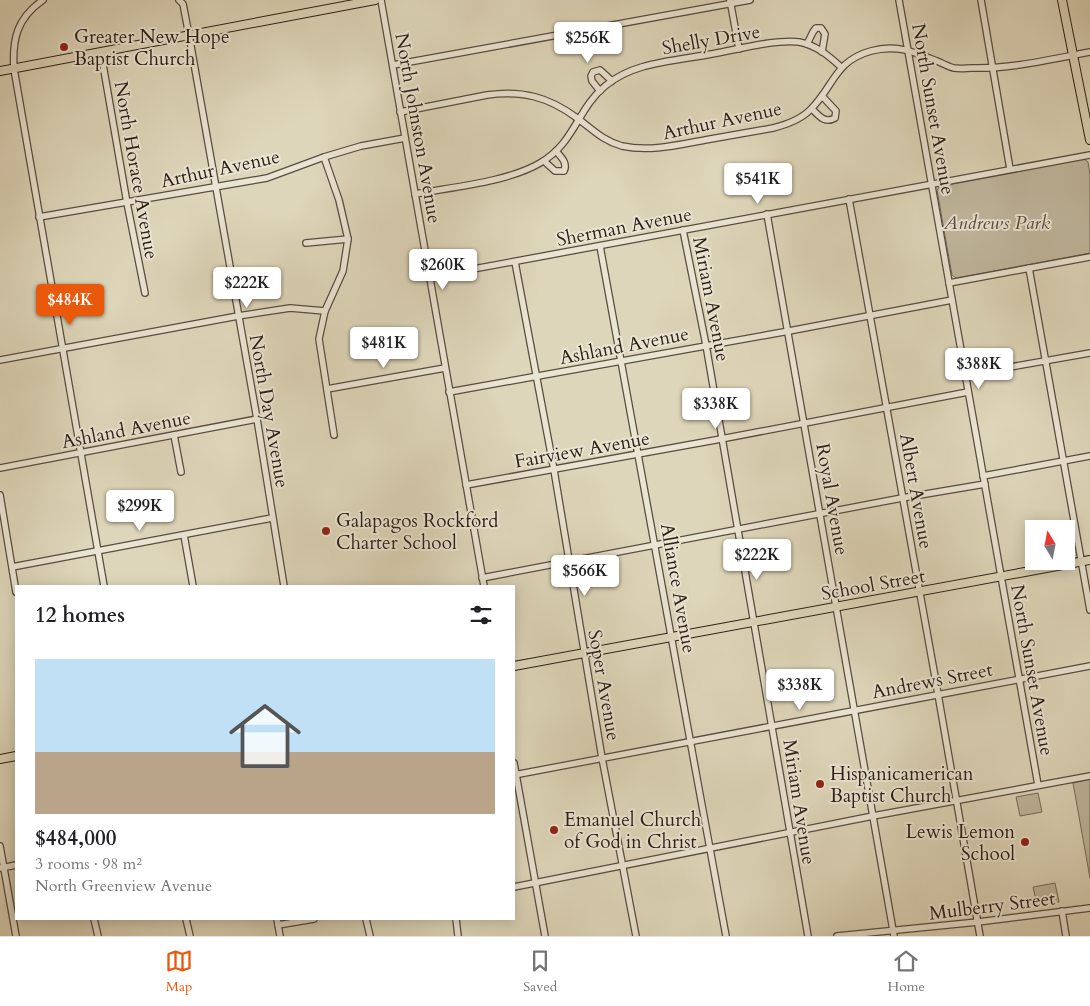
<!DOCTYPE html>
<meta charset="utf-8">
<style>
:root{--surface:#fff;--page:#f2f2f2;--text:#202124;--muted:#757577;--line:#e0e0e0;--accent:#ea580c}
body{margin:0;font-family:Cardo,serif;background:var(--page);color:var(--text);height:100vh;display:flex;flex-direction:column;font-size:19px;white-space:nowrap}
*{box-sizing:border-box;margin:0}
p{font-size:16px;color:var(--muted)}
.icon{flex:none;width:28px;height:28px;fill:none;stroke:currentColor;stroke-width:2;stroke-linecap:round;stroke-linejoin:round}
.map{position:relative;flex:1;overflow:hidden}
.details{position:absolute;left:15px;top:585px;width:500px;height:335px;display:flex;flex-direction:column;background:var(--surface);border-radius:0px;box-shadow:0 2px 12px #0003}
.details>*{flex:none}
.needle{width:32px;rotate:350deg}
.buttons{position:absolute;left:1025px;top:520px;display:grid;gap:10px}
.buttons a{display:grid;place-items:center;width:50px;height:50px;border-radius:0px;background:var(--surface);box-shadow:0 2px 12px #0003;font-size:25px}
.price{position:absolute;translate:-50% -42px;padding:0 11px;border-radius:5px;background:#fff;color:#222;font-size:16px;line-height:32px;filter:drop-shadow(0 1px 2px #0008)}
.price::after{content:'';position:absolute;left:50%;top:30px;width:15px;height:11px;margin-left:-8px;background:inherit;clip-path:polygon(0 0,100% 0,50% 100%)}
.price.on{background:var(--accent);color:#fff}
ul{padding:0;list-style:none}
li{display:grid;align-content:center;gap:10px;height:265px;padding:0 20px}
li span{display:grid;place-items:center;height:155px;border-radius:0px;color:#555}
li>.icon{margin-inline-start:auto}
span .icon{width:90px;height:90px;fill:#fffc;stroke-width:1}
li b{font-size:21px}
h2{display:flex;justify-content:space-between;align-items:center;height:60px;padding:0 20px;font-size:21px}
.tabs{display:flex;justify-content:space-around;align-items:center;height:70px;border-top:1px solid var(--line);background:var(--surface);font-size:14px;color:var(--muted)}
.tabs a{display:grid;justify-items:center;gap:2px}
.tabs .on{color:var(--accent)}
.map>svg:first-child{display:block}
.green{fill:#c0b79e;stroke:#766a5a}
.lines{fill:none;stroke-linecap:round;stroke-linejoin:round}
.minor-casing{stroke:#584c3f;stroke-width:8}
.major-casing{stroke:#2b1e16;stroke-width:10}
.minor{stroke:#eae4d2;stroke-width:5.5}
.major{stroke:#ded6ba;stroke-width:8}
.poi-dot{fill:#8f2418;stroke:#eae4d2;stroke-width:2}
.labels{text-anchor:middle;stroke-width:4;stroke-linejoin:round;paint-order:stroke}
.poi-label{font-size:19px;fill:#2b1e16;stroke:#eae4d2;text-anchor:start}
.street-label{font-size:19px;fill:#2b1e16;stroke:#eae4d2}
.park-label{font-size:19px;font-style:italic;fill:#584c3f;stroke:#eae4d2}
</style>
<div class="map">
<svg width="1090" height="936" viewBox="0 0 1090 936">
<rect width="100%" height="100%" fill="#ded6ba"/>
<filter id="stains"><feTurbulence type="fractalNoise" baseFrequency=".004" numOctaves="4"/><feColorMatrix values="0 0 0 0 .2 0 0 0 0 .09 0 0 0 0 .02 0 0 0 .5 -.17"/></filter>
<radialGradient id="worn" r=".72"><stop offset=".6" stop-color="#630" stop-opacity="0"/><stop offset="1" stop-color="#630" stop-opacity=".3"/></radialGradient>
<!-- green -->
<g class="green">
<polygon points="1084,159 1088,162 1090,175 1090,253 956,278 952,275 937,190 940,186"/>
<polygon points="1090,779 1090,878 1073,783"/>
<polygon points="1038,793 1042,812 1020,816 1016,797"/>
<polygon points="1055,883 1059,902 1037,905 1033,887"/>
</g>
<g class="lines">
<defs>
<g id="minor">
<path d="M43 0C17 18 12 39 14 69L104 586"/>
<polyline points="179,0 183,4 189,35 257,419 284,586"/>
<polyline points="381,0 484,586"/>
<polyline points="730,0 739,49"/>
<polyline points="899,0 1038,785"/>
<polyline points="981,0 1010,169"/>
<polyline points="807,44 813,32 816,28 821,28 825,34 822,52"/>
<polyline points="101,53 127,203 145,293"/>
<polyline points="393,65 750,0"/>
<polyline points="600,91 592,81 591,76 593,72 600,70 612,81"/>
<path d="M812 109C819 116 825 124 835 118L836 111 822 96"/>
<path d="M400 112 487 95C522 90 549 97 577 118 592 129 603 141 622 146 650 152 677 145 705 140 728 136 750 132 773 128 785 125 801 119 810 110 834 87 834 61 871 51 896 44 914 52 937 61 942 63 949 67 954 68 960 69 967 68 973 68 1012 69 1052 59 1090 52"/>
<polyline points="324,157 339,200 348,239 343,271 325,311 319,339 334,435"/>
<path d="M544 161 555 171H564C568 163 561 157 556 151"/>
<path d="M415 194C452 187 508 182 540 163 575 143 577 109 605 86 616 77 628 71 642 67 666 60 692 58 717 53 739 49 777 39 799 42 816 45 829 56 841 67"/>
<path d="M849 199C894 445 938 690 980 936"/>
<polyline points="767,214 894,936"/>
<polyline points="39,217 267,178 324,157 361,146 405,138"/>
<polyline points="683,230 706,345 808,936"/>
<polyline points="306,243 348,239"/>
<path d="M600 246C644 475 683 706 726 936"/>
<polyline points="515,262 554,470 602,758 636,936"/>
<polyline points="1029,268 1090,610"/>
<polyline points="430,277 1090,155"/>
<polyline points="949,283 1090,257"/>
<polyline points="0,360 238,316 290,308 325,311"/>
<polyline points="965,375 1090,353"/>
<polyline points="327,389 445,368"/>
<polyline points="449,392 789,331 952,300"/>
<polyline points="174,435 181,472"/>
<polyline points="0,468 257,419"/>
<polyline points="983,476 1090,456"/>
<polyline points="466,485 721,439 968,392"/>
<polyline points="0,495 16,592"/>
<polyline points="184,535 193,586"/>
<polyline points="12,567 272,518"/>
<polyline points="482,578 902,498 985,484"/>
<polyline points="514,763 545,936"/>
<polyline points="514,775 1090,666"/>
<polyline points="0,846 16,936"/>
<polyline points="1,868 16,865"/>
<polyline points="514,887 873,816 1090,776"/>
<polyline points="1062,911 1066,936"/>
<polyline points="94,919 98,936"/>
<polyline points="186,919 190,936"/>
<polyline points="277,919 280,936"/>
<polyline points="366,919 370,936"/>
<polyline points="456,919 458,936"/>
<polyline points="278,925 314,919"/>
<polyline points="837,936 978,922 1090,908"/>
</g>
<g id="major">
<polyline points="1062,0 1090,140"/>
<polyline points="0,71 375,0"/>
<polyline points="514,666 1090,560"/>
<polyline points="0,759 16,756"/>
</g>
</defs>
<!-- minor casing -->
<use href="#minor" class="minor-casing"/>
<!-- major casing -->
<use href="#major" class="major-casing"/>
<!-- minor -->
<use href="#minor" class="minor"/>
<!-- major -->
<use href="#major" class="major"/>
</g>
<!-- markers -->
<g class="poi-dot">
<circle cx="64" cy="47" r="5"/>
<circle cx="326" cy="531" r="5"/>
<circle cx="820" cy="784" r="5"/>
<circle cx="554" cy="830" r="5"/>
<circle cx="1025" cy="842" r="5"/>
</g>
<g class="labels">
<!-- poi labels -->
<g class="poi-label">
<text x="74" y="43">Greater New Hope<tspan x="74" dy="22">Baptist Church</tspan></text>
<text x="336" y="527">Galapagos Rockford<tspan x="336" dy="22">Charter School</tspan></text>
<text x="830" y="780">Hispanicamerican<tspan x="830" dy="22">Baptist Church</tspan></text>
<text x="564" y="826">Emanuel Church<tspan x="564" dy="22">of God in Christ</tspan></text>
<text x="1015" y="838" text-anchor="end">Lewis Lemon<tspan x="1015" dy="22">School</tspan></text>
</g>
<!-- street labels -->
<g class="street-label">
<text transform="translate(711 39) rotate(-10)" y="7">Shelly Drive</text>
<text transform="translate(934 109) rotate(80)" y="7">North Sunset Avenue</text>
<text transform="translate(722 120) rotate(-12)" y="7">Arthur Avenue</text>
<text transform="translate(419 128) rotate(80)" y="7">North Johnston Avenue</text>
<text transform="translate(220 168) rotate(-12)" y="7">Arthur Avenue</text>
<text transform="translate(137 170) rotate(80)" y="7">North Horace Avenue</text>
<text transform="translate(624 226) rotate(-11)" y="7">Sherman Avenue</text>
<text transform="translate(712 299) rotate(79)" y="7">Miriam Avenue</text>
<text transform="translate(624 345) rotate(-11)" y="7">Ashland Avenue</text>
<text transform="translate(270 411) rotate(80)" y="7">North Day Avenue</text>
<text transform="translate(126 429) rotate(-11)" y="7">Ashland Avenue</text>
<text transform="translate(582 449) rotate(-10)" y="7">Fairview Avenue</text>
<text transform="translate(917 491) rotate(80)" y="7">Albert Avenue</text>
<text transform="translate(833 499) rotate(80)" y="7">Royal Avenue</text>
<text transform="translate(873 584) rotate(-10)" y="7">School Street</text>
<text transform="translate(679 588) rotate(80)" y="7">Alliance Avenue</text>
<text transform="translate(1033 670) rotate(80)" y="7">North Sunset Avenue</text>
<text transform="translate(932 680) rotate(-11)" y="7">Andrews Street</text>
<text transform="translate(605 685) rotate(80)" y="7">Soper Avenue</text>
<text transform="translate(800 802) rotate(81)" y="7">Miriam Avenue</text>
<text transform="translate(992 905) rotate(-7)" y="7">Mulberry Street</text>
</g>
<!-- park labels -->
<g class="park-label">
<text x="997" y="229">Andrews Park</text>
</g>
</g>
<rect width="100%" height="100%" filter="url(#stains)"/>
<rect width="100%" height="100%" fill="url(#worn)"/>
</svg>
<div class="buttons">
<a><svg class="needle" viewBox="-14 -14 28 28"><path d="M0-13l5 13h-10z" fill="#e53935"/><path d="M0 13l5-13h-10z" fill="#757577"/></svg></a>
</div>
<b class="price" style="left:588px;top:64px">$256K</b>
<b class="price" style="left:758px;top:205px">$541K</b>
<b class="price" style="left:443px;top:291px">$260K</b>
<b class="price" style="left:247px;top:309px">$222K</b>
<b class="price on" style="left:70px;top:326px">$484K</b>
<b class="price" style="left:384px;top:369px">$481K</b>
<b class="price" style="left:979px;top:390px">$388K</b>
<b class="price" style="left:716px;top:430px">$338K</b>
<b class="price" style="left:140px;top:532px">$299K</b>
<b class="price" style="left:757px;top:581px">$222K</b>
<b class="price" style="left:585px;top:597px">$566K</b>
<b class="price" style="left:800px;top:711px">$338K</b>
<section class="details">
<h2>12 homes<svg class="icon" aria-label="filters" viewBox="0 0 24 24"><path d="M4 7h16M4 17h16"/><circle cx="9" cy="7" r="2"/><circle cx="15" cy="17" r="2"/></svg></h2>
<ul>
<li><span style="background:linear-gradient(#bfe0f5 60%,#b9a48a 0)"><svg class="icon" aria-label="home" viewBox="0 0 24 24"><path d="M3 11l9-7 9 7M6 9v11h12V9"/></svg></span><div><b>$484,000</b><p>3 rooms · 98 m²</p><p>North Greenview Avenue</p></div></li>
</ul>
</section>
</div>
<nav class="tabs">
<a class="on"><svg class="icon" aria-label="map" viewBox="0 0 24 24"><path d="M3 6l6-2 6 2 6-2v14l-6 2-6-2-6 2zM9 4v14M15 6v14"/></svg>Map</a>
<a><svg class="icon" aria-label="saved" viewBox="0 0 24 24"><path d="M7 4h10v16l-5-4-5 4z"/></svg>Saved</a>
<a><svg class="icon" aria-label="home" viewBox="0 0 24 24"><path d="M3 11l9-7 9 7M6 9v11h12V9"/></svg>Home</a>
</nav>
